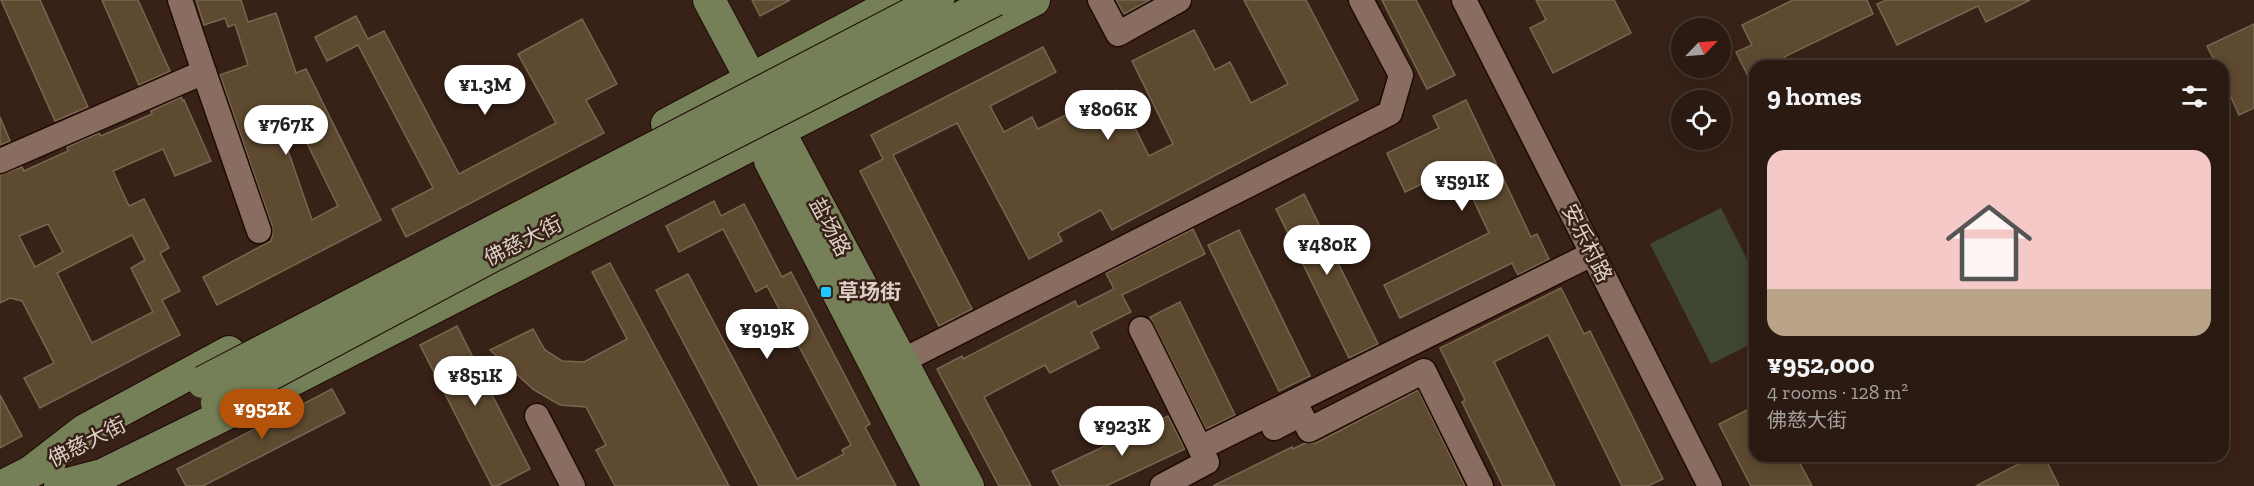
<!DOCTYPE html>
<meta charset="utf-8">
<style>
:root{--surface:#2a1a11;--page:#36271f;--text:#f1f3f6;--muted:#a5a19f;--line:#463831;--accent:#b45309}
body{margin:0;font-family:"Zilla Slab","Noto Sans SC",serif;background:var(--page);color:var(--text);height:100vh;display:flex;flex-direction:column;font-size:22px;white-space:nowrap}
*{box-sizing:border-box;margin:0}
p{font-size:20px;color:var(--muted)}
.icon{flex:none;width:33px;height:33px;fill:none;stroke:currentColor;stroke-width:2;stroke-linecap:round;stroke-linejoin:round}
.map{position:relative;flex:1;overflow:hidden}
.panel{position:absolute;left:1749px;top:60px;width:480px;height:402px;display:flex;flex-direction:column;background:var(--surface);border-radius:18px;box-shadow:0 3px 15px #0003,0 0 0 2px var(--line)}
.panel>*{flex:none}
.needle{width:39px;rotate:65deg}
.fabs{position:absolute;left:1671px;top:18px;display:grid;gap:12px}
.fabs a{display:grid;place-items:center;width:60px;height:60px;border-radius:50%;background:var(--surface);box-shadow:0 3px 15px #0003,0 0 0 2px var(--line);font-size:30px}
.price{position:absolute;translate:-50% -51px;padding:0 14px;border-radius:21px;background:#fff;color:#222;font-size:20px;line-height:39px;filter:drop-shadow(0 2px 3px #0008)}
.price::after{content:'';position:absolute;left:50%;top:36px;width:18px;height:14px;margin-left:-9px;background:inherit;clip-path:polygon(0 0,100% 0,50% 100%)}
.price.active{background:var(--accent);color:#fff}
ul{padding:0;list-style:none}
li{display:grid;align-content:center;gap:12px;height:318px;padding:0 18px}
li span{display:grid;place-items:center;height:186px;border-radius:18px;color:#555}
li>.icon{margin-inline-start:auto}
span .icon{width:108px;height:108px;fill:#fffc;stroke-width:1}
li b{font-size:26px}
h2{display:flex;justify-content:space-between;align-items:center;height:72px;padding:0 18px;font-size:26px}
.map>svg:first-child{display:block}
.garden{fill:#3f4734}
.building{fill:#5e4a30;stroke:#786751;stroke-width:1.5;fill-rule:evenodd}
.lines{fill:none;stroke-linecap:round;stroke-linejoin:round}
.minor-casing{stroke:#1f0b03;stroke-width:27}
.major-casing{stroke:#1f0b03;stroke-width:34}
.minor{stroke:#886d60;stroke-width:24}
.major{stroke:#758059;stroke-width:32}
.major-bridge-casing{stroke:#1f0b03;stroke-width:34;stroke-linecap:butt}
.major-bridge{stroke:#758059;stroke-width:32}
.poi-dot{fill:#1fc9fd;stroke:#382217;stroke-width:2}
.labels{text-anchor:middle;stroke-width:5;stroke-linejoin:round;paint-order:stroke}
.street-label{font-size:21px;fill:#decfc8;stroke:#382217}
.poi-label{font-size:21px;font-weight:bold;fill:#decfc8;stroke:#382217;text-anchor:start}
</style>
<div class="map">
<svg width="2254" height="486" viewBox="0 0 2254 486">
<rect width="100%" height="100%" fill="#382217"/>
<!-- garden -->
<polygon class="garden" points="1721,208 1755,275 1755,342 1711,364 1650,244"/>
<!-- building -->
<g class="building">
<polygon points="1,0 40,0 88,107 55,121"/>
<polygon points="102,0 138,0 170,71 139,85"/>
<path d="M196 0H241L248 22 276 13 296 73 306 69 381 220 217 305 203 277 271 241 273 233 272 226 220 75 248 65 235 24 228 27 225 18 204 25ZM288 105 338 206 312 220 274 110Z"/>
<polygon points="752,0 790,0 760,16"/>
<polygon points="1116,0 1150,0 1124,14"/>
<polygon points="1244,0 1306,0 1358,100 1112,230 1101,210 1058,233 1062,241 1029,259 957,123 893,155 972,309 939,326 860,171 883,159 871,135 1043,47 1056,72 990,106 1004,132 1032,117 1038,129 1116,90 1149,156 1173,144 1132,61 1194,30 1215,70 1230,62 1251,103 1288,84"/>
<polygon points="1382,0 1416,0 1455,75 1427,89"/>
<polygon points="1536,0 1614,0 1631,33 1553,73 1530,28 1546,20"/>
<polygon points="1793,0 1867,0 1873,14 1784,57 1788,66 1755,66 1755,90 1736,52 1752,45 1742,25"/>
<polygon points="1886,0 2030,0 1986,22 1978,6 1897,45 1877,4"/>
<polygon points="356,16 368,39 384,31 459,174 556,123 518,54 582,19 617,84 586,100 604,133 406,237 392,209 433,188 358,45 327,61 315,37"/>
<polygon points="2254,24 2254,108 2239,115 2223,79 2223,66 2217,66 2207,46"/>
<path d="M181 97 183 101 184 100 211 161 175 176 163 149 113 171 129 206 144 199 169 248 160 253 180 291 162 300 180 335 40 408 24 378 54 363 22 301 10 298 0 303V175L22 167 24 171 68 151 67 147 99 133 101 136 152 114 151 111ZM48 224 63 252 35 267 19 236ZM132 235 145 260 131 268 153 312 92 343 57 273Z"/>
<polygon points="1466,100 1531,237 1537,234 1549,259 1518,275 1512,263 1400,318 1384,285 1489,233 1458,167 1405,192 1387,153 1439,128 1433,116"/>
<polygon points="0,117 10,141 0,145"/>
<polygon points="1304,194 1378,344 1349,358 1276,209"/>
<polygon points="714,201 721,216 744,204 782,277 791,272 870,424 865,427 896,486 759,486 656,290 688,274 797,479 844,454 842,450 851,445 767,286 756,292 723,229 679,252 666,226"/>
<polygon points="1193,229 1205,254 1122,295 1131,312 1091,332 1099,348 1050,373 1045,365 984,397 1031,486 999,486 937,369 962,356 963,359 1075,301 1078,307 1114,289 1106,273"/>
<polygon points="1239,230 1310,376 1279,391 1208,245"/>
<polygon points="610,263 690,412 729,486 615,486 596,450 606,445 586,407 560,405 534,390 490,350 533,329 545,350 562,361 584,362 627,339 592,272"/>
<polygon points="1561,288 1584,334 1590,331 1663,479 1648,486 1622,486 1548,335 1494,362 1555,486 1503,486 1462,402 1465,400 1440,348"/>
<polygon points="1180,302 1235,415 1206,429 1150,317"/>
<polygon points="457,326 530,469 497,486 492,486 420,345"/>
<polygon points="332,389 345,413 203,486 186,486 177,469"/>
<polygon points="1418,390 1465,486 1213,486 1292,447 1293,449 1305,443 1316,443"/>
<polygon points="0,395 22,436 0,448"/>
<polygon points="1755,406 1755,456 1796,456 1812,486 1751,486 1719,424"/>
<polygon points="1168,416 1185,449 1106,486 1060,486 1052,471"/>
<polygon points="2034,456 2044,456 2059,486 1976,486"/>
</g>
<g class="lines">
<defs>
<g id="minor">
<polyline points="180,0 204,72"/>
<polyline points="1100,0 1118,34 1179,0"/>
<polyline points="1464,0 1710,486"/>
<polyline points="0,161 204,72 259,231"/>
<polyline points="1141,329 1207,462 1162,486"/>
<polyline points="902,361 1390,113 1401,75 1361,0"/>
<polyline points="537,416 573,486"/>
<polyline points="1274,428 1301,414 1309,430 1424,371 1481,486"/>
<polyline points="1200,448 1592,254"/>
</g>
<g id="major">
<polyline points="709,0 968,486"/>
<polyline points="667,124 900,0"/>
<polyline points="770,161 938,486"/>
<polyline points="32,471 85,430 229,352"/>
<polyline points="3,486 50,462"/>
<polyline points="60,486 102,475 214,420 1034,0"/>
</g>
</defs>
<!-- minor casing -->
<use href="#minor" class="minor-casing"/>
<!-- major casing -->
<use href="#major" class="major-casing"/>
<!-- minor -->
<use href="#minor" class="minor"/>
<!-- major -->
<use href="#major" class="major"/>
<defs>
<g id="major-bridge">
<polyline points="203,382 938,0"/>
<polyline points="217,403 492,256 995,0"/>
</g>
</defs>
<!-- major-bridge casing -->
<use href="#major-bridge" class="major-bridge-casing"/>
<!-- major-bridge -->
<use href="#major-bridge" class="major-bridge"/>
</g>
<!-- markers -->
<rect class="poi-dot" x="820" y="286" width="12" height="12" rx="3"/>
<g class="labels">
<!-- street labels -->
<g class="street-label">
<text transform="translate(830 227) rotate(62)" y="7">盐场路</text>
<text transform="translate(523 241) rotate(-27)" y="7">佛慈大街</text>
<text transform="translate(1587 243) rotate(63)" y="7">安乐村路</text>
<text transform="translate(87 442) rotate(-27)" y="7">佛慈大街</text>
</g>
<!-- poi labels -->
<g class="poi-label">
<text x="838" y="299">草场街</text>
</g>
</g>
</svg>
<div class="fabs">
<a><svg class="needle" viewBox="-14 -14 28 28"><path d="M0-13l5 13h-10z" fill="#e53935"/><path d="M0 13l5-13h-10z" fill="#a5a19f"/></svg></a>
<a><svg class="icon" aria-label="locate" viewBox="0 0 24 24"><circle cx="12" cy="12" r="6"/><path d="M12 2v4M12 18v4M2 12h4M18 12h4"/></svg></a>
</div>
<b class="price" style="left:485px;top:116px">¥1.3M</b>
<b class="price" style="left:1108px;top:141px">¥806K</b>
<b class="price" style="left:286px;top:156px">¥767K</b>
<b class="price" style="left:1462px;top:212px">¥591K</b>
<b class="price" style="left:1327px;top:276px">¥480K</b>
<b class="price" style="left:767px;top:360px">¥919K</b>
<b class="price" style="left:475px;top:407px">¥851K</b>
<b class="price active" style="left:262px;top:440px">¥952K</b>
<b class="price" style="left:1122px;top:457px">¥923K</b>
<section class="panel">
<h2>9 homes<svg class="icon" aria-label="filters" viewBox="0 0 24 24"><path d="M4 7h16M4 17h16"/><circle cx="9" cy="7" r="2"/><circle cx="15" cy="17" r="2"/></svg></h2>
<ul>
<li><span style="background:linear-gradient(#f6c9c9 75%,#b9a48a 0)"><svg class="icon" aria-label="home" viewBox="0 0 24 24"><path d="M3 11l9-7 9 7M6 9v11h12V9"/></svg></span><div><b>¥952,000</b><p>4 rooms · 128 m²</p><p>佛慈大街</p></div></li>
</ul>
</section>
</div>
